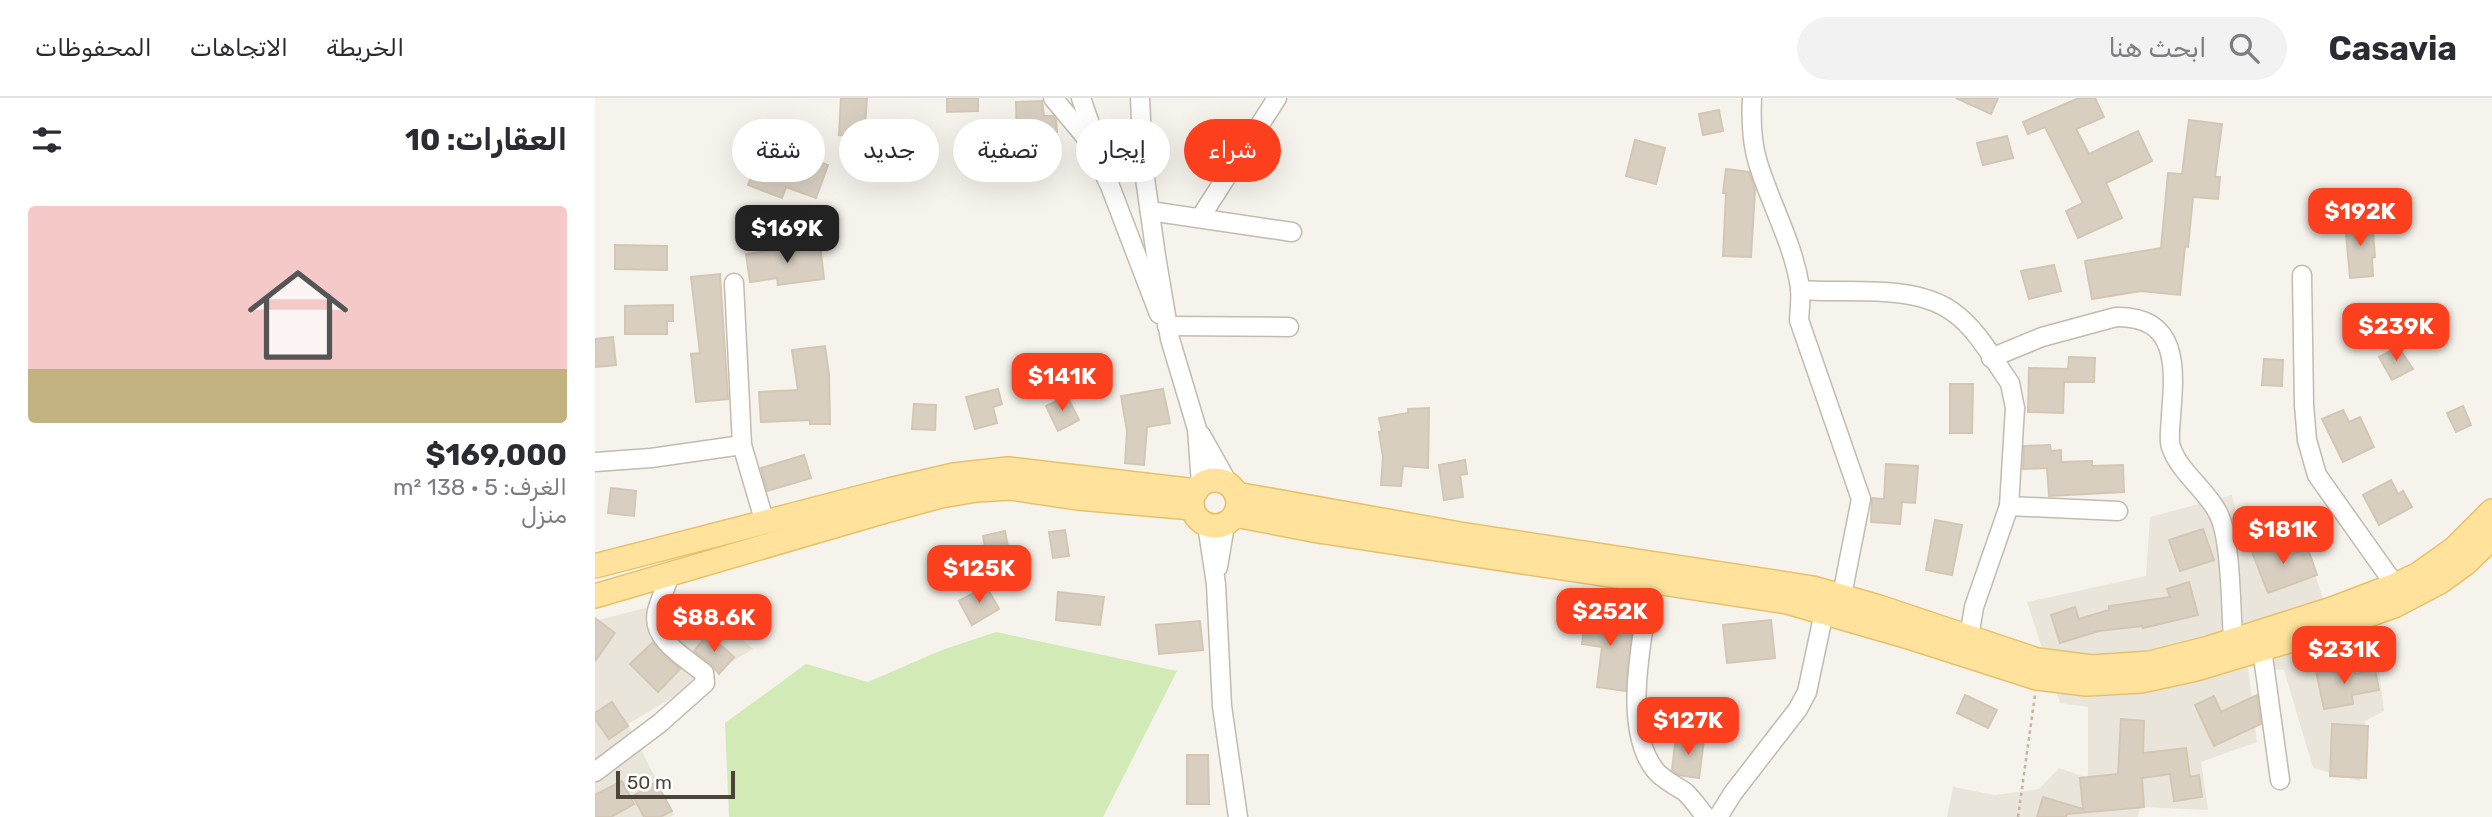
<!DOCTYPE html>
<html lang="ar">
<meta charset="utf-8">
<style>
:root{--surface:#fff;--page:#f2f2f3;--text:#2b2b33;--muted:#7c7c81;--line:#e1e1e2;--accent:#fc3f1d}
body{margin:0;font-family:Rubik,"Noto Naskh Arabic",sans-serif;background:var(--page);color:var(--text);direction:rtl;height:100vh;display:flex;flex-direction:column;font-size:26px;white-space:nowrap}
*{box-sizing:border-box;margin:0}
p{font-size:23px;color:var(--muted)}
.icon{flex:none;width:38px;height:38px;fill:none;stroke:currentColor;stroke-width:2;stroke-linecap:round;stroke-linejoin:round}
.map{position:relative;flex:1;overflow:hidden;direction:ltr}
.panel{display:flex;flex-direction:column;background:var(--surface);width:595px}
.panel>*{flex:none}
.top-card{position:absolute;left:21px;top:21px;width:665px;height:63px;direction:rtl;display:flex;gap:14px}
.scale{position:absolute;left:21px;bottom:18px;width:119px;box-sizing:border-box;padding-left:7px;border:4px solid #4b4439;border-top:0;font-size:19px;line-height:24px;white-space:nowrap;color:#4b4439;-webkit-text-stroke:5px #fff;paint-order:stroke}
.price{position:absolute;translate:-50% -60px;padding:0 16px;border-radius:14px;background:var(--accent);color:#fff;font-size:23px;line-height:46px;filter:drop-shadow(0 2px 4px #0008)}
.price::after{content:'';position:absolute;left:50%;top:42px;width:21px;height:16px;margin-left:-10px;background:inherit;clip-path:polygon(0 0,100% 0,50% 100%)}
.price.on{background:#222;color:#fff}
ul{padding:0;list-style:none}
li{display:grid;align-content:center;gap:14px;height:371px;padding:0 28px}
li+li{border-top:2px solid var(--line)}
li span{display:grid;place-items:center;height:217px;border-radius:7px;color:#555}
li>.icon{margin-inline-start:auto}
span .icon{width:126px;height:126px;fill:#fffc;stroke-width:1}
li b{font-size:30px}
h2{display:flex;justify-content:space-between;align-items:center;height:84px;padding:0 28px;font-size:30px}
.pill{padding:0 24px;border-radius:32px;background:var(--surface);box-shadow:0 7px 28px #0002;font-size:24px;line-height:63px}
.pill.on{background:var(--accent);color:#fff}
header{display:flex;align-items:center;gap:42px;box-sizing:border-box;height:98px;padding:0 35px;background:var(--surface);border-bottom:2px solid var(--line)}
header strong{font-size:33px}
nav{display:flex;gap:38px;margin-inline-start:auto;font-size:24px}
.search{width:490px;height:63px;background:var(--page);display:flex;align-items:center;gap:18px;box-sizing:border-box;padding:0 24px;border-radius:38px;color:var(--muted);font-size:26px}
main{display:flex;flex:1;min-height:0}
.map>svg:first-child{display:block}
.residential{fill:#eae5da}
.green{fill:#d2eab5}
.building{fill:#d8cfc1;stroke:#d3c7b4;stroke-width:2}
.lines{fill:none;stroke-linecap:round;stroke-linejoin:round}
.minor-casing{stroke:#c2bbae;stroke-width:21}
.major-casing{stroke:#e6c16a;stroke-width:26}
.path{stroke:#c4b79f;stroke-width:2.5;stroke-dasharray:3.5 3.5;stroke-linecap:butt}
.minor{stroke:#fff;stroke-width:18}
.major{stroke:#ffe39c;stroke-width:23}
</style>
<header>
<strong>Casavia</strong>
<div class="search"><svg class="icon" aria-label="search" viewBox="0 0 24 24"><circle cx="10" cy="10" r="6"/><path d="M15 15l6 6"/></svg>ابحث هنا</div>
<nav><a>الخريطة</a><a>الاتجاهات</a><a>المحفوظات</a></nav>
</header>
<main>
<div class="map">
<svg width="1897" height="719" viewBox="0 0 1897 719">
<rect width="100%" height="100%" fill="#f6f3ec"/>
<!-- residential -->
<g class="residential">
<polygon points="1637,397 1646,436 1674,422 1715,463 1744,546 1781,547 1789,613 1770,623 1765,683 1718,670 1689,572 1653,569 1662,644 1606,664 1613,712 1545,709 1543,719 1352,719 1358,689 1400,697 1444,691 1464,670 1493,680 1493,609 1465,605 1432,504 1551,478 1555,419"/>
<polygon points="100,497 158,551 33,626 79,717 75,719 0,719 0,523"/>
</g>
<!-- green -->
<polygon class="green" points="401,534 582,573 508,719 134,719 130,625 211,566 273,584 347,552"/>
<!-- building -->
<g class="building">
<polygon points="246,0 272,0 269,39 244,37"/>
<polygon points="352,0 383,0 383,13 352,14"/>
<polygon points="1361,0 1403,0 1396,16"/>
<polygon points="1484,0 1500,0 1509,19 1481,31 1494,56 1543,33 1557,63 1511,85 1527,120 1483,140 1471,113 1488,105 1450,29 1433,36 1428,24"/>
<polygon points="447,3 449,18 458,18 461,22 462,34 452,34 452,42 422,43 421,4"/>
<polygon points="1124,12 1128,33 1108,37 1104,16"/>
<polygon points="1594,22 1627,26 1620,79 1625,79 1623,101 1598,99 1593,149 1590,148 1585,197 1546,193 1497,201 1490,163 1566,150 1573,75 1587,76"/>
<polygon points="1412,38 1418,60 1388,67 1382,45"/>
<polygon points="172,39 203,51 201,55 233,67 221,100 191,89 187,100 153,87"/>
<polygon points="1040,42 1070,50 1061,86 1031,78"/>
<polygon points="1131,71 1154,74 1160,92 1156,159 1128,158 1131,95 1128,95"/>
<polygon points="1777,122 1780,159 1777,160 1778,178 1755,180 1750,124"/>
<polygon points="225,146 229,181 183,187 182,180 155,184 151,156"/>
<polygon points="20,147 72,148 72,172 20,171"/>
<polygon points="1459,167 1466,193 1434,201 1426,173"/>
<polygon points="125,176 133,301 101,304 96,256 105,255 96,179"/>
<polygon points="78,207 78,223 72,223 72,236 30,236 30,208"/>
<polygon points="18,239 21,267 0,269 0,241"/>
<polygon points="230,248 234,277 235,326 215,326 215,322 166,324 164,294 203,292 197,252"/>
<polygon points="1803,249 1818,271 1797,282 1784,259"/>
<polygon points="1474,259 1500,260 1499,284 1469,284 1468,315 1433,314 1434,270 1473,271"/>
<polygon points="1669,261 1688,262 1687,288 1667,287"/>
<polygon points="1355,286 1378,286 1377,335 1355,335"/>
<polygon points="403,291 407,306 398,309 402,325 380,331 371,299"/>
<polygon points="568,291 575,325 552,329 549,367 530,365 532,333 526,298"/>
<polygon points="472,298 484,322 463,333 451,308"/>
<polygon points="319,306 341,307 340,332 317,331"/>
<polygon points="1868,308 1876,327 1861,334 1852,315"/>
<polygon points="834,310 833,370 808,368 806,388 786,387 788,359 784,334 787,333 784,320 813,315 813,311"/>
<polygon points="1748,312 1754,324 1765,319 1779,349 1748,364 1727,321"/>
<polygon points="1455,347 1456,353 1466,352 1466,364 1497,363 1497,368 1528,367 1529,394 1454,398 1452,370 1428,371 1429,348"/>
<polygon points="209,357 216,380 172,393 166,370"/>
<polygon points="870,362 872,376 865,377 868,399 849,402 844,367"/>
<polygon points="1291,366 1323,368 1320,405 1307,404 1305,426 1276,424 1277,400 1289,401"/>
<polygon points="1796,382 1803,396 1808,393 1817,409 1784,427 1768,397"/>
<polygon points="16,390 41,393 39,418 13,415"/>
<polygon points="1340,422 1367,427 1357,477 1331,472"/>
<polygon points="1608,431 1619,462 1585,473 1574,442"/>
<polygon points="470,432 474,458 458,460 454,434"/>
<polygon points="410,433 415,461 393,465 388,438"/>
<polygon points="1693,441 1699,456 1713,451 1722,477 1673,495 1657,454"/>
<polygon points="1594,484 1603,517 1548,530 1547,528 1504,533 1465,545 1456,517 1480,509 1484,521 1514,512 1514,508 1575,499 1572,491"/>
<polygon points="391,488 404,511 377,527 364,503"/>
<polygon points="463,494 509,499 505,527 461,522"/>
<polygon points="98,503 107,512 110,510 121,520 104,538 83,519"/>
<polygon points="991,515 1035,521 1034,529 1037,530 1031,593 1002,589 1007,549 987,546"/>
<polygon points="0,520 20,535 0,563"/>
<polygon points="1176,522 1180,560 1132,565 1128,527"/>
<polygon points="605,523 608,552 564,556 561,527"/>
<polygon points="113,536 139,559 124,576 116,566 99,553"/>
<polygon points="58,544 69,557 85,571 63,594 35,566"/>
<polygon points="1737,570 1738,574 1759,570 1760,576 1780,572 1784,592 1757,597 1758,606 1729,611 1721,573"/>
<polygon points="1370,597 1402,612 1393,630 1362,615"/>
<polygon points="1662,597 1666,626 1619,648 1600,607 1619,598 1626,614"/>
<polygon points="17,604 33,628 14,641 0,621 0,615"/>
<polygon points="1526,621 1549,623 1548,655 1591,650 1595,679 1604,677 1607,699 1579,703 1575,676 1547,680 1549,709 1472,716 1471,719 1442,719 1448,699 1488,711 1485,680 1523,676"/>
<polygon points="1737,626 1773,628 1771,680 1735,678"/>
<polygon points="1081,638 1109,642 1104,680 1084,677 1077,672"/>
<polygon points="592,657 613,657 614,706 592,706"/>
<polygon points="27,683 39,706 16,719 0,719 0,697"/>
<polygon points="61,684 77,713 65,719 49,719 38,698"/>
</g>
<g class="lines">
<defs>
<g id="minor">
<polyline points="458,0 493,42"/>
<polyline points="486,0 494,23 493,42 515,88 564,216"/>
<polyline points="545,0 548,66 561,158 575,241 602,331 606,386"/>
<path d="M1157 0C1156 20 1157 46 1163 65 1176 107 1198 145 1205 189 1206 200 1205 211 1204 222L1266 401 1247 497"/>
<polyline points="555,113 697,134"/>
<polyline points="605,120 682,0"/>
<polyline points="1707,177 1709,307 1712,342 1722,377 1800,487"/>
<polyline points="139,185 147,347 170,425"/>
<path d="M1205 192C1251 196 1319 185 1358 214 1382 231 1398 261 1415 285L1420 310 1414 408"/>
<polyline points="572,228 694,229"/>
<path d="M1396 260 1447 239 1521 219C1584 218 1580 270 1576 317 1576 328 1573 340 1576 349 1585 375 1611 391 1623 415 1636 438 1636 512 1638 542"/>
<polyline points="606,337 634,387"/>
<polyline points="0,364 56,360 147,347"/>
<polyline points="612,427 621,486 627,608 643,719"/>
<polyline points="623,469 630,427"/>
<path d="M1056 482C1049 535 1025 627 1060 672 1068 682 1080 687 1090 694 1098 701 1104 711 1111 719"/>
<polyline points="1374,539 1379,509 1414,408 1523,413"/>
<polyline points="1667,551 1685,682"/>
<path d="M0 674 65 625 110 585 109 575C91 560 55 541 62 513 65 501 71 489 75 477"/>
<polyline points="1123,719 1138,695 1203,611 1212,594 1229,514"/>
</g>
<g id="major">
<circle cx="620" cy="405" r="23"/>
<polyline points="641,396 865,436 1218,490 1284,509 1442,562 1497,569 1555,565 1614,550 1737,511 1800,487 1822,477 1860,450 1897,413"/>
<polyline points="640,417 723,433 1192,504 1317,540 1442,580 1492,586 1546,583 1601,571 1737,530 1799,508 1845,484 1870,466 1897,440"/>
<polyline points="0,468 294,392 359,377 413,371 601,393"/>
<polyline points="0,498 287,414 346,398 382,392 415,390 483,400 597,410"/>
</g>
</defs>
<!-- minor casing -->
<use href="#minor" class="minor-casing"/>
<!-- major casing -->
<use href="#major" class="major-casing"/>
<!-- path -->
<polyline class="path" points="1423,719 1440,597"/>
<!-- minor -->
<use href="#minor" class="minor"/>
<!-- major -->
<use href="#major" class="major"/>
</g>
</svg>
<div class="scale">50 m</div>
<b class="price" style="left:1765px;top:150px">$192K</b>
<b class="price on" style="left:192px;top:167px">$169K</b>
<b class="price" style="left:1801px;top:265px">$239K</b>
<b class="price" style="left:467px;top:315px">$141K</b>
<b class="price" style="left:1688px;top:468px">$181K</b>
<b class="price" style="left:384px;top:507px">$125K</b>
<b class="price" style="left:1015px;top:550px">$252K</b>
<b class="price" style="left:119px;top:556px">$88.6K</b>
<b class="price" style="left:1749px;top:588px">$231K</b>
<b class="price" style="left:1093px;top:659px">$127K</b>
<div class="top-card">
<a class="pill on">شراء</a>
<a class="pill">إيجار</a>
<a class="pill">تصفية</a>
<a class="pill">جديد</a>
<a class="pill">شقة</a>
</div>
</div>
<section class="panel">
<h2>العقارات: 10<svg class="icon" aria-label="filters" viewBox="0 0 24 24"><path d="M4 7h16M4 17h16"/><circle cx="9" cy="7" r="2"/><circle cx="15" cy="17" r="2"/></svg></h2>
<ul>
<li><span style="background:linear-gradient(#f6c9c9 75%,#c2b280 0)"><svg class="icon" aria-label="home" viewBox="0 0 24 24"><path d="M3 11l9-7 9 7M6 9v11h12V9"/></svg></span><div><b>$169,000</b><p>الغرف: 5 · 138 m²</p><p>منزل</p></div></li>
</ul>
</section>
</main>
